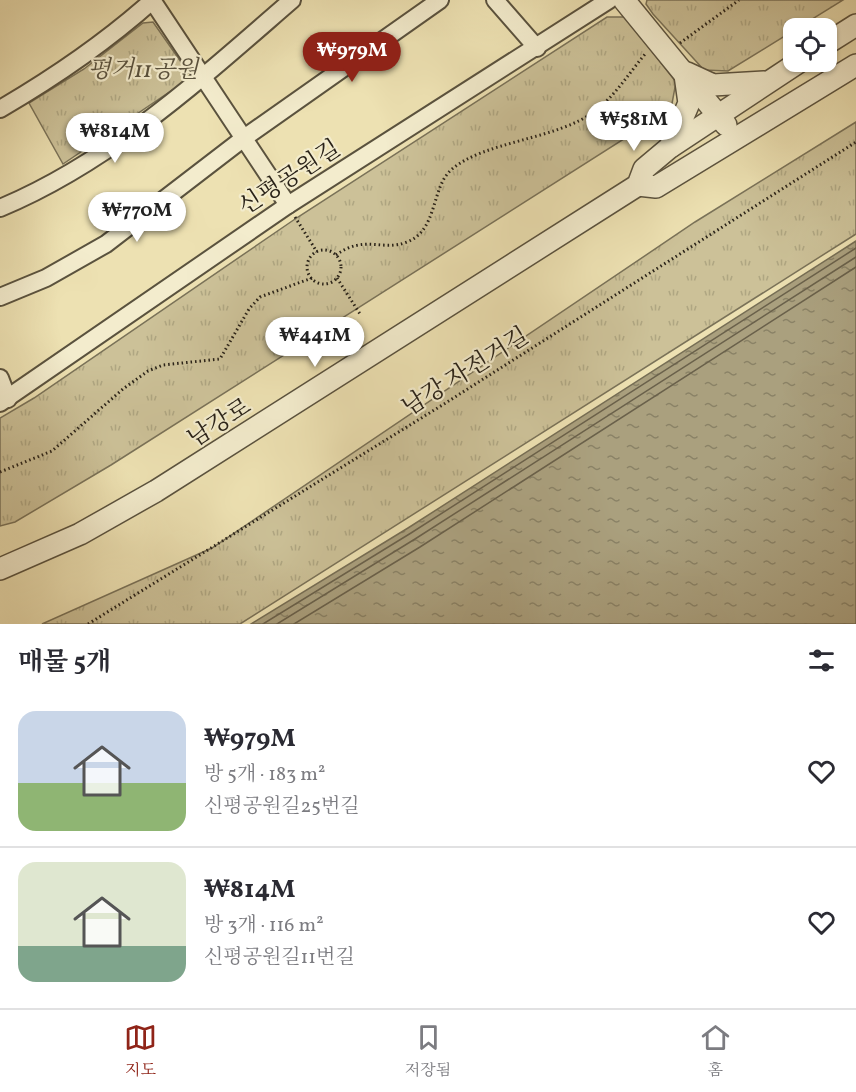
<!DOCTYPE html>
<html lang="ko">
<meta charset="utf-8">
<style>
:root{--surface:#fff;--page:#f2f2f3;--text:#2b2b33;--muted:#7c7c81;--line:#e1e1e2;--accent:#8f2418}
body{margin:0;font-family:Vollkorn,"Noto Serif KR",serif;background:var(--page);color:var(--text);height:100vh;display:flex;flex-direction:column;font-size:22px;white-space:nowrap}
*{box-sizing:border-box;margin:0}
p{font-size:20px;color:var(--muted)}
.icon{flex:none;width:33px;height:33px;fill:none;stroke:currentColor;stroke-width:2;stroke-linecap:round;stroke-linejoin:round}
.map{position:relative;height:624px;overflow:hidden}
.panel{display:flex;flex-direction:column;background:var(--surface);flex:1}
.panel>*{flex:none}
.controls{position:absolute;left:783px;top:18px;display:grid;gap:12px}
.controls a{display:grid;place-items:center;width:54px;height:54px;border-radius:12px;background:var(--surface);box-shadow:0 2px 4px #0004;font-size:30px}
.price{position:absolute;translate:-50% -51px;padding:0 14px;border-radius:21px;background:#fff;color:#222;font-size:20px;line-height:39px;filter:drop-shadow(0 2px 3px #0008)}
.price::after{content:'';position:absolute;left:50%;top:36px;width:18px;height:14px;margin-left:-9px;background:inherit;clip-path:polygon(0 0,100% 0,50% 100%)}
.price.selected{background:var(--accent);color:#fff}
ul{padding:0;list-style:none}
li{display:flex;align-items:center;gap:18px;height:150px;padding:0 18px}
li+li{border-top:2px solid var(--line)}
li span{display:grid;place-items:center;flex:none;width:168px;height:120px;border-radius:18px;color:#555}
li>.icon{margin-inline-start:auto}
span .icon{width:72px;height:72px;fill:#fffc;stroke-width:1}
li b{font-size:26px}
h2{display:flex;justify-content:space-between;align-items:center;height:72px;padding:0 18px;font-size:26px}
.tab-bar{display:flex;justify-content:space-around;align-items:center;height:84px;border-top:2px solid var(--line);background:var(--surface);font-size:16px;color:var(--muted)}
.tab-bar a{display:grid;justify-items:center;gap:3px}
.tab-bar .selected{color:var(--accent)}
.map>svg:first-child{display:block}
.grass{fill:url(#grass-tufts);stroke:#7a7258;stroke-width:1.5}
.water{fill:url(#water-ripples);stroke:#766e55;stroke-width:1.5}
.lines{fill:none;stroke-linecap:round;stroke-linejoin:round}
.shore{stroke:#6a614b;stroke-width:1.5}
.minor-casing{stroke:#5a523e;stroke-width:20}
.tertiary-casing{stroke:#5a523e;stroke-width:24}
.path{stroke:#292218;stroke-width:3;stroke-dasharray:1.5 3;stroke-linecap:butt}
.minor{stroke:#f3eccd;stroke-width:16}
.tertiary{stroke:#f3eccd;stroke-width:21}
.labels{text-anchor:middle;stroke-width:4.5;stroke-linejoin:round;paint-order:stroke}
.park-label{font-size:24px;font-style:italic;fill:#5a523e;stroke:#f3eccd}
.street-label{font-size:24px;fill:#292218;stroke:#f3eccd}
</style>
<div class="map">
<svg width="856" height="624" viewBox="0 0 856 624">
<defs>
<pattern id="grass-tufts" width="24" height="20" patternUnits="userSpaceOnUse" patternTransform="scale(1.5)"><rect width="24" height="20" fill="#ccc198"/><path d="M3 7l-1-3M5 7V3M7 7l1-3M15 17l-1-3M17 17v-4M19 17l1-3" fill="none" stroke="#afa682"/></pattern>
<pattern id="water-ripples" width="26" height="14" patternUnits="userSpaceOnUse" patternTransform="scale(1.5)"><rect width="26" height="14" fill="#aaa07e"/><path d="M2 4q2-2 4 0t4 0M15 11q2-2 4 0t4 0" fill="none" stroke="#8a8266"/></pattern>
</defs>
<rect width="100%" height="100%" fill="#ede1b2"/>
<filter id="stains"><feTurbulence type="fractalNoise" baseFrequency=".00333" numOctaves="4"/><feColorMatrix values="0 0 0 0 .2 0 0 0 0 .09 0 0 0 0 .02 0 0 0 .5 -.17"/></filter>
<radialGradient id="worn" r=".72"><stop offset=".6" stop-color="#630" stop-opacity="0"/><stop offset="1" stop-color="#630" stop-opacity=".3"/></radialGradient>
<!-- grass -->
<g class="grass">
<polygon points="647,0 843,0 728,71 704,70 653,14 646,4"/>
<polygon points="607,17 625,17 676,82 671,109 111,465 15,522 0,526 0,418 34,398 298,217"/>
<polygon points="153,22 188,72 184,82 63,164 29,103 84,69 143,23"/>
<polygon points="856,122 856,234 240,624 42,624 212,548 695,222"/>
</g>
<!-- water -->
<polygon class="water" points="856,241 856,624 251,624 408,528"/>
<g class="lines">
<!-- shore -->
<g class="shore">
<polyline points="263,624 411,533 856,248"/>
<polyline points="277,624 415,539 856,257"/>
<polyline points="294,624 420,547 856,267"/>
</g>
<defs>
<g id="minor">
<polyline points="152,0 288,205"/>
<polyline points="495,0 537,48"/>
<path d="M0 109C55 77 106 42 153 0"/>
<path d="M0 208C111 162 203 77 292 0"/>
<polyline points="0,297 46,278 106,244 244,138 440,0"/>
<polyline points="0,378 8,399"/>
<polyline points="0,403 288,205 609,0"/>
</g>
<g id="tertiary">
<polyline points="624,0 726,125"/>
<polyline points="826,44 856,25"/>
<polyline points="687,73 713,85 764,82"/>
<polyline points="670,147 689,103 685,75"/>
<polyline points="638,185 656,187 856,65"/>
<polyline points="0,569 80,534 156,491 638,185 644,169 669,148 799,62"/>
</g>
</defs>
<!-- minor casing -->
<use href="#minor" class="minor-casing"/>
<!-- tertiary casing -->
<use href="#tertiary" class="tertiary-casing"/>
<!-- path -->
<g class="path">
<polyline points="680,43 739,0"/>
<polyline points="295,217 317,252"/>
<circle cx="324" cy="267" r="17"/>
<path d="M336 255C365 234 382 252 407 242 438 230 431 188 451 170 483 141 557 140 595 111 616 95 629 73 646 53"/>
<polyline points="337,278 360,314"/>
<polyline points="0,472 52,451 123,389 148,371 163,365 220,359 249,309 260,297 312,278"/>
<polyline points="88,624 444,404 856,142"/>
</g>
<!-- minor -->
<use href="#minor" class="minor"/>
<!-- tertiary -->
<use href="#tertiary" class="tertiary"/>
</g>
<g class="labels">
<!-- park labels -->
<g class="park-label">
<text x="143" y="77">평거11공원</text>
</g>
<!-- street labels -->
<g class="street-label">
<text transform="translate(289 177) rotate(-33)" y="8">신평공원길</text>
<text transform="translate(465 371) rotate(-32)" y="8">남강 자전거길</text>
<text transform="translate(219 422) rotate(-32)" y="8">남강로</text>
</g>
</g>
<rect width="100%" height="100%" filter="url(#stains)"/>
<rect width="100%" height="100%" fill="url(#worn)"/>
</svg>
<div class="controls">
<a><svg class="icon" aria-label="locate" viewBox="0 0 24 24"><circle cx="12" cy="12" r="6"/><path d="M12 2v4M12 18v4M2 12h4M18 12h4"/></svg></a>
</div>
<b class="price selected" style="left:352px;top:83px">₩979M</b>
<b class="price" style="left:634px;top:152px">₩581M</b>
<b class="price" style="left:115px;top:164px">₩814M</b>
<b class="price" style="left:137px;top:243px">₩770M</b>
<b class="price" style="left:315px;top:368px">₩441M</b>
</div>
<section class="panel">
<h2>매물 5개<svg class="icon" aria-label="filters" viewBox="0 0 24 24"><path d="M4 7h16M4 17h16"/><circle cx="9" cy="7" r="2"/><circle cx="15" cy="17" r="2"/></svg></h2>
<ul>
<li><span style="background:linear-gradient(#c9d6e8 60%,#8fb573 0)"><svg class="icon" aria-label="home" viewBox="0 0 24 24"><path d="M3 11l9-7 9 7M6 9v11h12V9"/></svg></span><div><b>₩979M</b><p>방 5개 · 183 m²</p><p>신평공원길25번길</p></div><svg class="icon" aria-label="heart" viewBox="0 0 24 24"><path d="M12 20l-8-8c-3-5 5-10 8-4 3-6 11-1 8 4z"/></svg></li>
<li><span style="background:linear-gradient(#dfe7d0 70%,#7fa58c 0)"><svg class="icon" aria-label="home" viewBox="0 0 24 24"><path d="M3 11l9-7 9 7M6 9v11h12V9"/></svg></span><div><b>₩814M</b><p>방 3개 · 116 m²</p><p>신평공원길11번길</p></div><svg class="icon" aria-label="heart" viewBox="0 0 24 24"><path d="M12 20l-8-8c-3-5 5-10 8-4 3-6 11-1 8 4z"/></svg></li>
</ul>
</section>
<nav class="tab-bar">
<a class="selected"><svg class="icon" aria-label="map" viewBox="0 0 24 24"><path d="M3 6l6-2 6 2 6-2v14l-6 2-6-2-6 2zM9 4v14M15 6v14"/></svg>지도</a>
<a><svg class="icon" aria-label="saved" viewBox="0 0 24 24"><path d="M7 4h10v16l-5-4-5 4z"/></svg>저장됨</a>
<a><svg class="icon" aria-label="home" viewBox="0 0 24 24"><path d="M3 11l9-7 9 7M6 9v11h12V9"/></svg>홈</a>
</nav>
